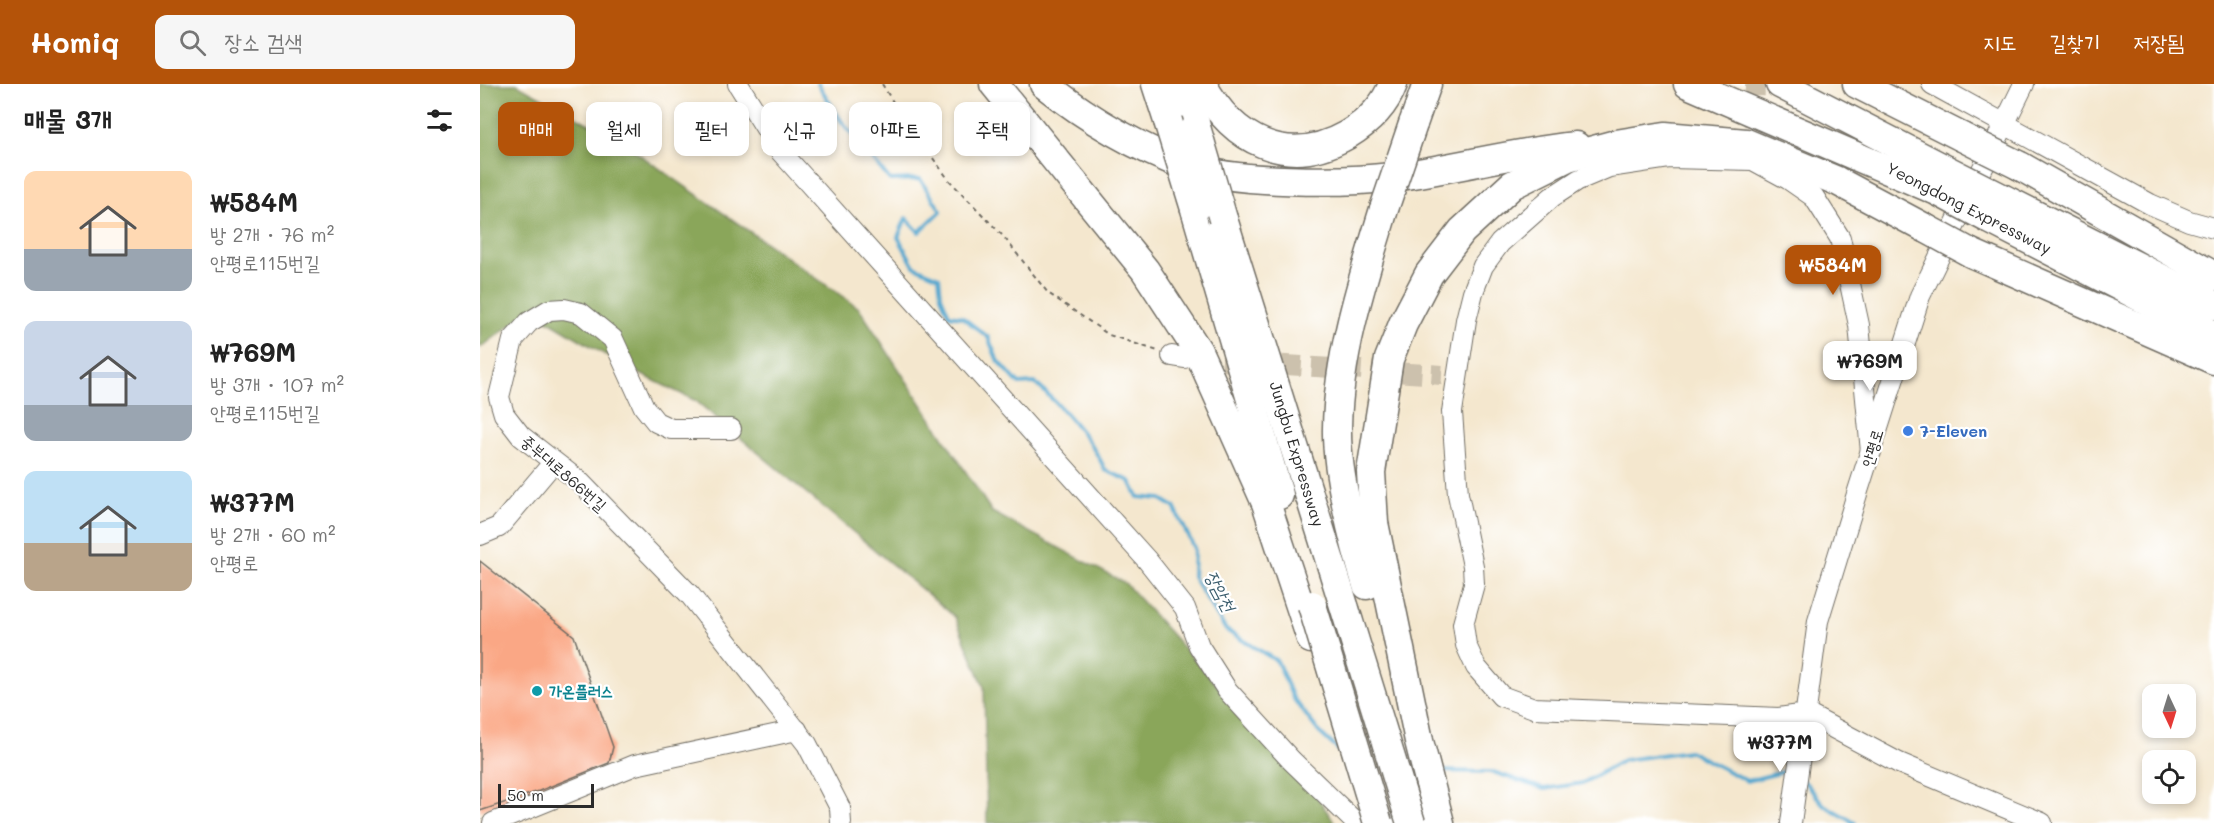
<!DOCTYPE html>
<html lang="ko">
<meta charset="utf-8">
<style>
:root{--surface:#fff;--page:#f6f6f6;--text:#222;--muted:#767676;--accent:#b45309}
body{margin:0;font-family:Mali,"Poor Story",sans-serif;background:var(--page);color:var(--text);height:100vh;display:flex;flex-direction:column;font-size:22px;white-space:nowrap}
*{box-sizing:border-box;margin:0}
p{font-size:20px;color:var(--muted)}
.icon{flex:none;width:33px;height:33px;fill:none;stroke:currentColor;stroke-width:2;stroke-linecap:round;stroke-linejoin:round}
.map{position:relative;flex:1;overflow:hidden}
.drawer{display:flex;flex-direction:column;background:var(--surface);width:480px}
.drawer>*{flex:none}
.top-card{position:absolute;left:18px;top:18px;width:570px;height:54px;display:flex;gap:12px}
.needle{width:39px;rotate:176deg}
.buttons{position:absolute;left:1662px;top:600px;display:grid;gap:12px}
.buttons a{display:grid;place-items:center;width:54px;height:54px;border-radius:12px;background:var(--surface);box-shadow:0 3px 9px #0003;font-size:30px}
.scale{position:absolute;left:18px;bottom:15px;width:96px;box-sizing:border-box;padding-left:6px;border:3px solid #2b2b2b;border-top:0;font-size:16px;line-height:21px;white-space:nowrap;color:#2b2b2b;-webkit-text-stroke:4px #fff;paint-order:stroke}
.price{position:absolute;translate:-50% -51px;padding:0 14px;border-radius:12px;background:#fff;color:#222;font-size:20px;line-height:39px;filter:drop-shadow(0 2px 3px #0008)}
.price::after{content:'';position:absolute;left:50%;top:36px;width:18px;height:14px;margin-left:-9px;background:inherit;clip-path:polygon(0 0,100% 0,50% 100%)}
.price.on{background:var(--accent);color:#fff}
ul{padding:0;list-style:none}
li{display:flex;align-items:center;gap:18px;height:150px;padding:0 24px}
li span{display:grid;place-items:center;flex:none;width:168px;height:120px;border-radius:12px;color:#555}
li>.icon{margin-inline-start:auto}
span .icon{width:72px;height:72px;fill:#fffc;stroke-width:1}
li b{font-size:26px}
h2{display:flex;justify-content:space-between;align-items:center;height:72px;padding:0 24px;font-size:26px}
.pill{padding:0 21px;border-radius:12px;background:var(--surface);box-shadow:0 3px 9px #0003;font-size:21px;line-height:54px}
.pill.on{background:var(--accent);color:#fff}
header{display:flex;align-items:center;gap:36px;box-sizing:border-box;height:84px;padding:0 30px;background:var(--accent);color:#fff}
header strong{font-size:28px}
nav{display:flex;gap:33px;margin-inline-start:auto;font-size:21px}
.search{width:420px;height:54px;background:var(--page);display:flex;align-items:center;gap:15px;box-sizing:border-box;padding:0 21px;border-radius:12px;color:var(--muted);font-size:22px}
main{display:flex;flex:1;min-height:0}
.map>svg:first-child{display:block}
.forest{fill:#8aa65a;stroke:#5a6842;stroke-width:1.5}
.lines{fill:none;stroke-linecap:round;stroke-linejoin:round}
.stream{stroke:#53a7cf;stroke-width:4}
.building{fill:#faa785}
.minor-tunnel{stroke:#ccc1ad;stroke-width:20;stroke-dasharray:20 10;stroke-linecap:butt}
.minor-casing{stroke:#716d64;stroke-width:22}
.highway-casing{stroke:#716d64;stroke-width:31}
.path{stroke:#716d64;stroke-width:2;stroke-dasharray:4.5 4.5;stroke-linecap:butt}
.minor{stroke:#fff;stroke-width:20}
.highway{stroke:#fff;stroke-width:28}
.highway-bridge-casing{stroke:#716d64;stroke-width:31;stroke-linecap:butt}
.highway-bridge{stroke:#fff;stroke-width:28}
.shop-dot{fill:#3f7fe0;stroke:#fff;stroke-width:2}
.culture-dot{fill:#0f9aa8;stroke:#fff;stroke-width:2}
.labels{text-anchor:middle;stroke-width:4.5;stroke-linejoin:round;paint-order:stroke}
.street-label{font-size:16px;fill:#2b2b2b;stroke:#fff}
.shop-label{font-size:16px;font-weight:bold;fill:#366cbe;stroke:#fff;text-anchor:start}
.culture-label{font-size:16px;font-weight:bold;fill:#0d838f;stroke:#fff;text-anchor:start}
.water-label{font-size:18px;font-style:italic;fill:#3b5d6d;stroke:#fff}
</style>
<header>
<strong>Homiq</strong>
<div class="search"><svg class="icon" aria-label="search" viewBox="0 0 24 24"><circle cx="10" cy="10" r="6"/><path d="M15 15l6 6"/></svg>장소 검색</div>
<nav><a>지도</a><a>길찾기</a><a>저장됨</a></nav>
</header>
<main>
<section class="drawer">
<h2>매물 3개<svg class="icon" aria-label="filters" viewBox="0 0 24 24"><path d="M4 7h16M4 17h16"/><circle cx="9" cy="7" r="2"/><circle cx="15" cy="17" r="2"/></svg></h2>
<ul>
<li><span style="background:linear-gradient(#ffd9b3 65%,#9aa5b1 0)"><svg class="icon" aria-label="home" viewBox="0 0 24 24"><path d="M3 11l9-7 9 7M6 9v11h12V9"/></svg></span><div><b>₩584M</b><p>방 2개 · 76 m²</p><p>안평로115번길</p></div></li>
<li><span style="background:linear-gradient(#c9d6e8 70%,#9aa5b1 0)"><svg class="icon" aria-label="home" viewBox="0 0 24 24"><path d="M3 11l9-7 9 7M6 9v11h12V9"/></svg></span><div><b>₩769M</b><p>방 3개 · 107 m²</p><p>안평로115번길</p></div></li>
<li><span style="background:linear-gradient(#bfe0f5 60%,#b9a48a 0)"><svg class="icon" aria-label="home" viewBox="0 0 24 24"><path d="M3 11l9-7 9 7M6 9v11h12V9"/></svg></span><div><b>₩377M</b><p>방 2개 · 60 m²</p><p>안평로</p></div></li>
</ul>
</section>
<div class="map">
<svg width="1734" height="739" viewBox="0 0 1734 739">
<rect width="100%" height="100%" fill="#fff"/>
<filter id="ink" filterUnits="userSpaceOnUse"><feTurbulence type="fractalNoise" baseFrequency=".0167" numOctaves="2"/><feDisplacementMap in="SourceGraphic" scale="12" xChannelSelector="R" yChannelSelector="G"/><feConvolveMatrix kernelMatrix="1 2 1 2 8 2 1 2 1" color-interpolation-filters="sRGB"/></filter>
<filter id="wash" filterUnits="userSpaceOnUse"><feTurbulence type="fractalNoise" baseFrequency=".008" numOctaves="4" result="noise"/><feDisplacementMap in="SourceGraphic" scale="24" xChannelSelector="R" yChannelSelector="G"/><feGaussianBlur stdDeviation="1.35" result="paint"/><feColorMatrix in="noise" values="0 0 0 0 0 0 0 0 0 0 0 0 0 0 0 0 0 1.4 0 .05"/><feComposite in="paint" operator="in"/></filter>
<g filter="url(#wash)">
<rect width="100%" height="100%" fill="#f4e7ce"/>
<!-- forest -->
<polygon class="forest" points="0,0 37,0 140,57 379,224 512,428 645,499 835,710 855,739 507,739 504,603 475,533 216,317 144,282 51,226 0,264"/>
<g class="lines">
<!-- stream -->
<g class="stream">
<path d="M338 0 362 38 410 96 440 95 461 127 439 148 426 134 418 153 434 182 459 193 461 212 469 231 482 233 508 253 517 275 539 300 555 299C579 320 613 357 625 386L650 397 658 413 681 415 694 423 714 464 713 493 746 546 797 577 813 614 839 648 865 672"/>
<polyline points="956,687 1013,688 1064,705 1103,699 1144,676 1209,667 1267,697 1311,686"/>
<polyline points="1323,696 1344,721 1375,739"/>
</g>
</g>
<g id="blocks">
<!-- building -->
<polygon class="building" points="0,477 94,552 133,663 129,679 59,707 0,727"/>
</g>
</g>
<g filter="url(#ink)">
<use href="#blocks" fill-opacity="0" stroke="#716d64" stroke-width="1.5"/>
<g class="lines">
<!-- minor-tunnel -->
<g class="minor-tunnel">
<polyline points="1273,72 1275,0"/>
<polyline points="712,275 962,291"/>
</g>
<defs>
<g id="minor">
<polyline points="258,0 300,67 667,476 705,524 719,562 747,606 811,676 876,739 954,739"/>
<polyline points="1452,0 1670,120 1709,137 1734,144"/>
<polyline points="692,272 704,274"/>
<polyline points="251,345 191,345 176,338 164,323 133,255 101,229 84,225 69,226 49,238 33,256 19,313 24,330 41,352 100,398 210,511 327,660 360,724 361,739"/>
<polyline points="1391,368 1379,241 1360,154 1334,113 1308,95 1273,76 1189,74 1129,83 1098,96 1072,113 1020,159 1003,182 993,208 986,236 972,328 978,410 993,482 994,500 983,540 986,561 996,583 1021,612 1054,624 1299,634 1327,630 1419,679 1562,739"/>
<polyline points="0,451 19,443 73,379"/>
<polyline points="13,739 155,681 317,646"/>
<polyline points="1311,739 1338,537 1377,410 1440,212 1544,0"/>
</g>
<g id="highway">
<polyline points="514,0 665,186 718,267 786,419 831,555"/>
<path d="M564 0C608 35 656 63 709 83 753 99 865 99 912 93 974 85 1034 68 1096 62"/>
<polyline points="676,0 688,37"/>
<polyline points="704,0 716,43"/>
<path d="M722 0C753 57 807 85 867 51 887 39 905 22 913 0"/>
<polyline points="1208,0 1457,107"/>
<polyline points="1300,0 1465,85"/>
<polyline points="1377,0 1482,53"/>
<polyline points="933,40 947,0"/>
<polyline points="1540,82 1734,192"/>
<polyline points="1524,115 1734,221"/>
<polyline points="715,125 799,411"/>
<polyline points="743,135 865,525"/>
<polyline points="1511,136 1734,251"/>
<polyline points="1491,169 1734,276"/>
<path d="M887 501C874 459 856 388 857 344 858 271 883 194 904 125"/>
<polyline points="960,739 939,657 894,439 891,388 909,275 923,240 949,190 982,147 1032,101 1088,73 1136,60 1185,52 1266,59 1357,97 1445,144"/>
</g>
</defs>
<!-- minor casing -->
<use href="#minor" class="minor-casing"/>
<!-- highway casing -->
<use href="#highway" class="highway-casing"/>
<!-- path -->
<polyline class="path" points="402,0 419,28 469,96 523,152 568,209 629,251 678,267"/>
<!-- minor -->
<use href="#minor" class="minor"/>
<!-- highway -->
<use href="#highway" class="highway"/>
<defs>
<g id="highway-bridge">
<polyline points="688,37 715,125"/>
<polyline points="716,43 743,135"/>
<polyline points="1482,53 1540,82"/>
<polyline points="1465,85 1524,115"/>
<polyline points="1457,107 1511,136"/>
<polyline points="904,125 933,40"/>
<polyline points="1445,144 1491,169"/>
<polyline points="832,521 898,739"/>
<polyline points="865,525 931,739"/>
</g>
</defs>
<!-- highway-bridge casing -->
<use href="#highway-bridge" class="highway-bridge-casing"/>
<!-- highway-bridge -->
<use href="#highway-bridge" class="highway-bridge"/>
</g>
</g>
<!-- markers -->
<circle class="shop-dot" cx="1428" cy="347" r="6"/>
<circle class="culture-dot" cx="57" cy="607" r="6"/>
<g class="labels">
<!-- street labels -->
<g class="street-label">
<text transform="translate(1489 124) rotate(27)" y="6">Yeongdong Expressway</text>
<text transform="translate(1392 364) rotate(-73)" y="6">안평로</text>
<text transform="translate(817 370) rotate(73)" y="6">Jungbu Expressway</text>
<text transform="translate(84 389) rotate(41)" y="6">중부대로866번길</text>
</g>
<!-- shop labels -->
<g class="shop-label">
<text x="1440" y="353">7-Eleven</text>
</g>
<!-- culture labels -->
<g class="culture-label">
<text x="69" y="613">가온플러스</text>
</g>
<!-- water labels -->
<g class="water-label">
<text transform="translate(740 507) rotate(62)" y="6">장암천</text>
</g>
</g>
</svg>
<div class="buttons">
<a><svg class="needle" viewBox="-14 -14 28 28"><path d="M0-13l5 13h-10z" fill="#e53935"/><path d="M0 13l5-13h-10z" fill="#767676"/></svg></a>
<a><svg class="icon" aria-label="locate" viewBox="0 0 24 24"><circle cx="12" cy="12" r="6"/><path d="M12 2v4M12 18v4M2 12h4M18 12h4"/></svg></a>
</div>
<div class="scale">50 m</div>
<b class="price on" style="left:1353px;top:212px">₩584M</b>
<b class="price" style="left:1390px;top:308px">₩769M</b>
<b class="price" style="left:1300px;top:689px">₩377M</b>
<div class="top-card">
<a class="pill on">매매</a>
<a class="pill">월세</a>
<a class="pill">필터</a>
<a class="pill">신규</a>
<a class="pill">아파트</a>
<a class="pill">주택</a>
</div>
</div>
</main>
